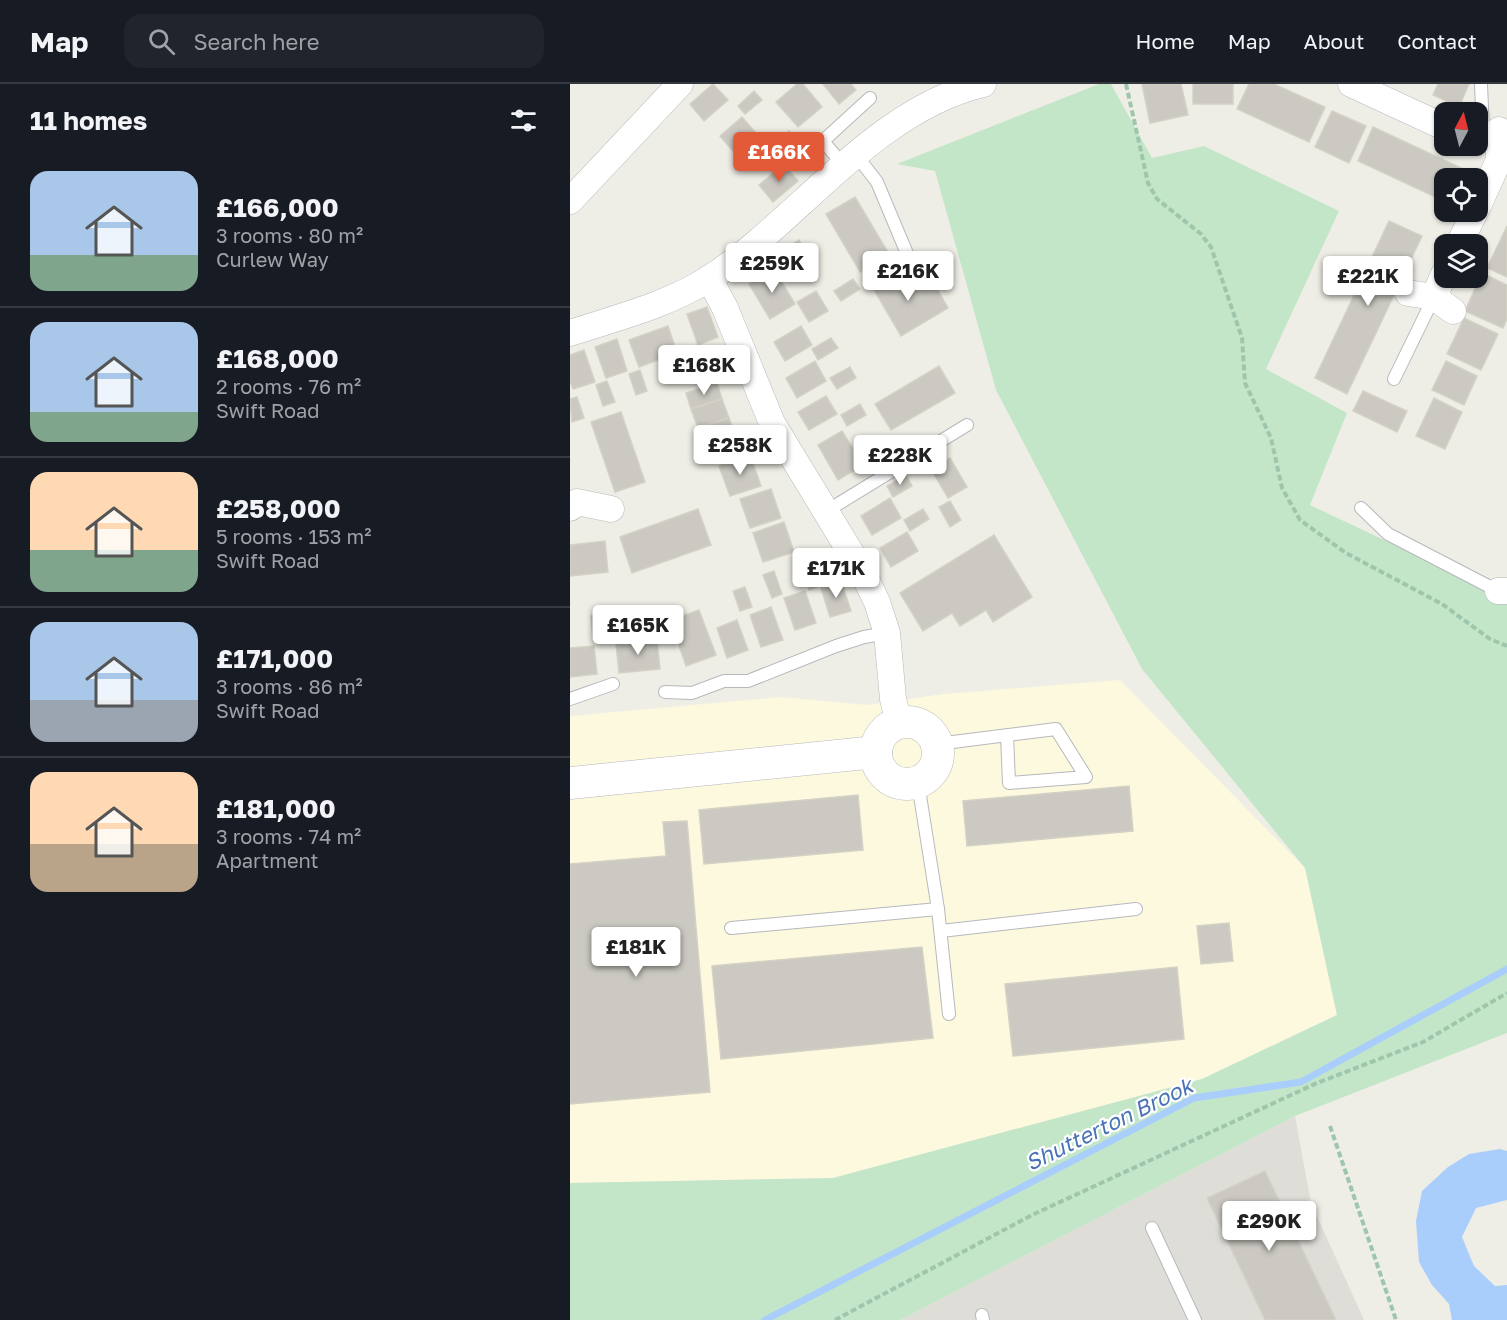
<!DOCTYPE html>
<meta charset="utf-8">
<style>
:root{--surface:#171b24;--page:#20242c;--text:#f1f3f6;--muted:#9ea1a6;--line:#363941;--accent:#e35a38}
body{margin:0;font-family:"Golos Text",sans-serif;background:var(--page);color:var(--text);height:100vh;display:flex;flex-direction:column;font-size:22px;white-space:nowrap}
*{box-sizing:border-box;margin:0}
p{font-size:20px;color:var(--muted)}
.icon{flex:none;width:33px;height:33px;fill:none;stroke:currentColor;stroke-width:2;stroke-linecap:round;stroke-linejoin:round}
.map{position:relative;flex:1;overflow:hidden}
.details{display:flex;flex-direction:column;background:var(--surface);width:570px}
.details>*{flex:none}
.needle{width:39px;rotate:7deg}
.controls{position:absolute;left:864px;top:18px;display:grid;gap:12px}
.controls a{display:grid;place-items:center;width:54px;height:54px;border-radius:12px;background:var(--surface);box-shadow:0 2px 4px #0004;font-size:30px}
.price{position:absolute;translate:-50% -51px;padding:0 14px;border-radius:6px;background:#fff;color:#222;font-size:20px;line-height:39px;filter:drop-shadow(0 2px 3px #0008)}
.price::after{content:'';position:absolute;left:50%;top:36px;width:18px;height:14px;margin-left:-9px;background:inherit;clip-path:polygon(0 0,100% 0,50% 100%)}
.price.on{background:var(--accent);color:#fff}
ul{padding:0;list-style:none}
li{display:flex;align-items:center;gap:18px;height:150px;padding:0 30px}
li+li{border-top:2px solid var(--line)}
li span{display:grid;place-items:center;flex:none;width:168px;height:120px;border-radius:18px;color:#555}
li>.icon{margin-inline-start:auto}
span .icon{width:72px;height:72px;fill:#fffc;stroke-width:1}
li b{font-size:26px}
h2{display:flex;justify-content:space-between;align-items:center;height:72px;padding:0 30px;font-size:26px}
header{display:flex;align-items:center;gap:36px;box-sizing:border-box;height:84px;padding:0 30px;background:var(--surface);border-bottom:2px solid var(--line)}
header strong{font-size:28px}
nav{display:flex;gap:33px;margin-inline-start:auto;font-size:21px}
.search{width:420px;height:54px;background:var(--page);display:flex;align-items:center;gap:15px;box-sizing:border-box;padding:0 21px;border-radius:18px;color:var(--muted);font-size:22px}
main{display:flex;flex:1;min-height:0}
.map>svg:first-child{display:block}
.commercial{fill:#fdf9de}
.industrial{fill:#deddd8}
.green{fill:#c4e6c8}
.water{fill:#aacefc}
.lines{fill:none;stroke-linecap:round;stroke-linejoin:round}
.stream{stroke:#aacefc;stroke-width:7}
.building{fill:#cbc9c2;stroke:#d4d1c5;stroke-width:1.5}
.service-casing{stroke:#b6b8bc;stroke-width:14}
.minor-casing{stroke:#b6b8bc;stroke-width:27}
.tertiary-casing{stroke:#b6b8bc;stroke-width:33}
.path{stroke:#9dc6ad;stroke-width:4;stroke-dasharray:6 3;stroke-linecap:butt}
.service{stroke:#fff;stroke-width:12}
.minor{stroke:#fff;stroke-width:26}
.tertiary{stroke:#fff;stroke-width:32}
.labels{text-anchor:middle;stroke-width:4.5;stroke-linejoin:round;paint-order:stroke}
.water-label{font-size:22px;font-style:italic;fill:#4972b7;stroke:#fff}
</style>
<header>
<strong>Map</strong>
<div class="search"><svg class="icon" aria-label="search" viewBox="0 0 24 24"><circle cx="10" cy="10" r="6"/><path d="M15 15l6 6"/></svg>Search here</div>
<nav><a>Home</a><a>Map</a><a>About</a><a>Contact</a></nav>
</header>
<main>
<section class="details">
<h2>11 homes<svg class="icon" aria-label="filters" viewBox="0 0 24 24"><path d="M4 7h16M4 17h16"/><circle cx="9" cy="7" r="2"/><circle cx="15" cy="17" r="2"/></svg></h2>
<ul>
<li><span style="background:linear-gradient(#a9c7e8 70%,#7fa58c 0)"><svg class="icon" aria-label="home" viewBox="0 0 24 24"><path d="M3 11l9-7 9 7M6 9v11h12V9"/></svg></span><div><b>£166,000</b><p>3 rooms · 80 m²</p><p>Curlew Way</p></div></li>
<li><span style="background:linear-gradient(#a9c7e8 75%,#7fa58c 0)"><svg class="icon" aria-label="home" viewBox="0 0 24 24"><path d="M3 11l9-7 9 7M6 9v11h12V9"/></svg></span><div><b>£168,000</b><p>2 rooms · 76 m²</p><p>Swift Road</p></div></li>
<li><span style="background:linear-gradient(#ffd9b3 65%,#7fa58c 0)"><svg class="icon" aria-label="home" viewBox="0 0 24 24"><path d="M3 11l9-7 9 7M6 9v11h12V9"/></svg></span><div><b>£258,000</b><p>5 rooms · 153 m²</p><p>Swift Road</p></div></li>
<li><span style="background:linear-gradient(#a9c7e8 65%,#9aa5b1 0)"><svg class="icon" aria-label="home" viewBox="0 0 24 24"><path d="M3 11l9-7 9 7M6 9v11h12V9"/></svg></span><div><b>£171,000</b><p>3 rooms · 86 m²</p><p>Swift Road</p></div></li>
<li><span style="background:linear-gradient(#ffd9b3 60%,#b9a48a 0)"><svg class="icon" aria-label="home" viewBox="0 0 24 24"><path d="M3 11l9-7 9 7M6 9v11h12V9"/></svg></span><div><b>£181,000</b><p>3 rooms · 74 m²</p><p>Apartment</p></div></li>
</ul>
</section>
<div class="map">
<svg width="937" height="1236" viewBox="0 0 937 1236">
<rect width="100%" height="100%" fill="#efeee6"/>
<!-- commercial -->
<polygon class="commercial" points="550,596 735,784 767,931 632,995 263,1094 0,1099 0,632 212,613 297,621 374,610"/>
<!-- industrial -->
<polygon class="industrial" points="725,1032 741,1119 794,1236 330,1236"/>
<!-- green -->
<polygon class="green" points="529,0 541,0 582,74 634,62 769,127 696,285 777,329 740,421 937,514 937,949 725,1032 330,1236 0,1236 0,1099 263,1094 632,995 767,931 735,784 572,585 426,306 365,87 327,80"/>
<!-- water -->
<polygon class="water" points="930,1065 937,1067 937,1116 906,1124 892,1153 904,1182 925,1202 937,1201 937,1236 882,1236 879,1220 862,1201 849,1178 846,1137 852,1107 878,1083 899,1070"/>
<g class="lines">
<!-- stream -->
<polyline class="stream" points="195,1236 624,1014 731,998 937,885"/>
</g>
<!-- building -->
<g class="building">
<polygon points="143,0 158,16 134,37 120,20"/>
<polygon points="227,0 233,0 252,23 228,43 206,18"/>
<polygon points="253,0 281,0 286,6 269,20"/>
<polygon points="572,0 611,0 618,31 580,39"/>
<rect x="623" y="0" width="40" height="20"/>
<polygon points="679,0 704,0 755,23 739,58 667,25"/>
<polygon points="868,0 899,0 889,23 863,11"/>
<polygon points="184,7 192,16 175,30 168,22"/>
<polygon points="762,27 796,42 779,79 745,63"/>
<polygon points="172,33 199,64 177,83 150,52"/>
<polygon points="803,43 906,91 905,94 874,94 874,117 788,77"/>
<polygon points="219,47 233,64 216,78 201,61"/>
<polygon points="214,80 228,97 203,118 189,101"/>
<polygon points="285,113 319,170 290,188 256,130"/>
<polygon points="819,137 852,152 777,310 745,294"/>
<polygon points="937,142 937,193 917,184"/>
<polygon points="229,156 235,167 216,178 210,168"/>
<polygon points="204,185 225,220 200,235 179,200"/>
<polygon points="322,186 336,208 361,194 378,224 331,252 300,199"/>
<polygon points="912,189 937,201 937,235 933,244 895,227"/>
<polygon points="283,195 290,205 271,217 264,207"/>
<polygon points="246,207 258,227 239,238 227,218"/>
<polygon points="137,223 148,253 128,261 117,230"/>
<polygon points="894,234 928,250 911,286 877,270"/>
<polygon points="98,242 107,269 69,283 59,256"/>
<polygon points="231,242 242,261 215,277 204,258"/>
<polygon points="261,254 268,264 248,276 242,265"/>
<polygon points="47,255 57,287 36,294 25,263"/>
<polygon points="130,265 137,286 126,290 119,269"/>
<polygon points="14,266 25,298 3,305 0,297 0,271"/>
<polygon points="245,277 256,297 227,314 216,294"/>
<polygon points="876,277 907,292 894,321 862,306"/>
<polygon points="369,282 385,309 321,346 305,320"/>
<polygon points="280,283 286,294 267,305 260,294"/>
<polygon points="70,286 77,307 66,311 59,290"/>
<polygon points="37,297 45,318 33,322 26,301"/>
<polygon points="147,299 152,315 121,325 116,309"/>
<polygon points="793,307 837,327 827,348 783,327"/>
<polygon points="256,312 267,330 239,346 228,328"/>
<polygon points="7,313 14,334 2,338 0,315"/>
<polygon points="864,314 892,328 875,365 846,352"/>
<polygon points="152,315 159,334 128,344 121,325"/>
<polygon points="290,320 296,331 277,342 271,331"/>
<polygon points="51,328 75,398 45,408 21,338"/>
<polygon points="159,334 165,352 134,362 128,344"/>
<polygon points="272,347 293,381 268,396 248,361"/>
<polygon points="165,352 170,368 139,378 134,362"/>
<polygon points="317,365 323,376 304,387 298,376"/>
<polygon points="180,371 191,402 160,412 149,382"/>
<polygon points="380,374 397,403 378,414 361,385"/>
<polygon points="336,391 342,402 323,413 317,402"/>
<polygon points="201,405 211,434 180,444 170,415"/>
<polygon points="320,414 331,434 302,451 291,432"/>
<polygon points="380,417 391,436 380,443 369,423"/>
<polygon points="128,425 141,461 62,489 50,453"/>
<polygon points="353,425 359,435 340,447 334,436"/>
<polygon points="214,438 224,468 193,478 183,449"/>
<polygon points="337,448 348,467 321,483 310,464"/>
<polygon points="424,451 462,513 423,538 416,526 390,542 382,529 353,547 330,509"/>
<polygon points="35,457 38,488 0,492 0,461"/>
<polygon points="242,478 250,502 239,506 231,482"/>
<polygon points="204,487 212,510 202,514 193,491"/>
<polygon points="271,497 281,527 260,533 251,504"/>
<polygon points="175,503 182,523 170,527 163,507"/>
<polygon points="235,507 246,539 225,546 214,514"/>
<polygon points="201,523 213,556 191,563 180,531"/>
<polygon points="129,526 146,571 116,582 105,550 104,535"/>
<polygon points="44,530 46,552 23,554 21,532"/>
<polygon points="167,536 178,566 157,574 147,544"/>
<polygon points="87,556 90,585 49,589 46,560"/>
<polygon points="24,562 27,590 0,593 0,564"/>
<polygon points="559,702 563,747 397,762 393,717"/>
<polygon points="288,711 293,766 134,780 129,726"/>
<polygon points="117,737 140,1008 0,1020 0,780 96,772 93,738"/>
<polygon points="659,839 663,877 631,880 627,842"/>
<polygon points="352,863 363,954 151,975 142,882"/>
<polygon points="607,883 614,955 443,972 435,900"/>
<polygon points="695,1087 766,1236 695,1236 637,1114"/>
</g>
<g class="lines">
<defs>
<g id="service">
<polyline points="911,0 913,47"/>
<polyline points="287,72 307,98 341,179"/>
<polyline points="274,82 253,57 300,14"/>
<polyline points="824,295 864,213"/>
<polyline points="791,424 818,450 928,507"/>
<polyline points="255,428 397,341"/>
<polyline points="95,608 122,609 154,597 178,597 266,562 294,553 317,549"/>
<polyline points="0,615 43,600"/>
<polyline points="367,660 486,645 516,693 439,699 437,651"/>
<polyline points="348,699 368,825 379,930"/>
<polyline points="161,844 368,825"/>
<polyline points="371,847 566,825"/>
<polyline points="582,1144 625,1236"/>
<polyline points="412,1231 413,1236"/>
</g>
<g id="minor">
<polyline points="781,0 874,43"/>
<polyline points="0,117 110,0"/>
<polyline points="908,122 929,76 929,46"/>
<polyline points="889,160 905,128"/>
<polyline points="139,194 155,224 202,339 292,487 307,518 317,549 323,615 329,639"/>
<polyline points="838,209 864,213 883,227"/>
<polyline points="864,213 874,190"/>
<path d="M0 249C46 234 98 221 140 194 229 136 305 25 413 0"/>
<polyline points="0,424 7,418 41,425"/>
<polyline points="928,507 937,507"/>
</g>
<g id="tertiary">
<circle cx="337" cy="669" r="31"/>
<polyline points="0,699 306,668"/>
</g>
</defs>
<!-- service casing -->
<use href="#service" class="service-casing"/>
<!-- minor casing -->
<use href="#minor" class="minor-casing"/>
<!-- tertiary casing -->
<use href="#tertiary" class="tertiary-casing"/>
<!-- path -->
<g class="path">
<polyline points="556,0 578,99 587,115 631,150 641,163 672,254 675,299 701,354 712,404 730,436 776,469 872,520 920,555 937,562"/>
<polyline points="760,1042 826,1236"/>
<polyline points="265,1236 462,1131 747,999 853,958 937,909"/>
</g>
<!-- service -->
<use href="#service" class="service"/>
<!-- minor -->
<use href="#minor" class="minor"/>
<!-- tertiary -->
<use href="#tertiary" class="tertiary"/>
</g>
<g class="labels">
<!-- water labels -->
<g class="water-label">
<text transform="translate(539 1040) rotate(-26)" y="8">Shutterton Brook</text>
</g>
</g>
</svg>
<div class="controls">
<a><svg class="needle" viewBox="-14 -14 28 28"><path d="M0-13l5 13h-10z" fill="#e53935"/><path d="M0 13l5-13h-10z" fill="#9ea1a6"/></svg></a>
<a><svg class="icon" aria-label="locate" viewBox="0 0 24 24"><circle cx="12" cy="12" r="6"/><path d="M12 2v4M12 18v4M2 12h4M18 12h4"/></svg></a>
<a><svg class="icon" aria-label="layers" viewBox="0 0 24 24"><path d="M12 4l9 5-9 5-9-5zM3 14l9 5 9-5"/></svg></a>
</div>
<b class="price on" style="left:209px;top:99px">£166K</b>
<b class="price" style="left:202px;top:210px">£259K</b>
<b class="price" style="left:338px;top:218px">£216K</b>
<b class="price" style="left:798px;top:223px">£221K</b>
<b class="price" style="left:134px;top:312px">£168K</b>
<b class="price" style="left:170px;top:392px">£258K</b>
<b class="price" style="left:330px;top:402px">£228K</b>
<b class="price" style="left:266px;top:515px">£171K</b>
<b class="price" style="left:68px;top:572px">£165K</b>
<b class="price" style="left:66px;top:894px">£181K</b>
<b class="price" style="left:699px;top:1168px">£290K</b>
</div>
</main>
